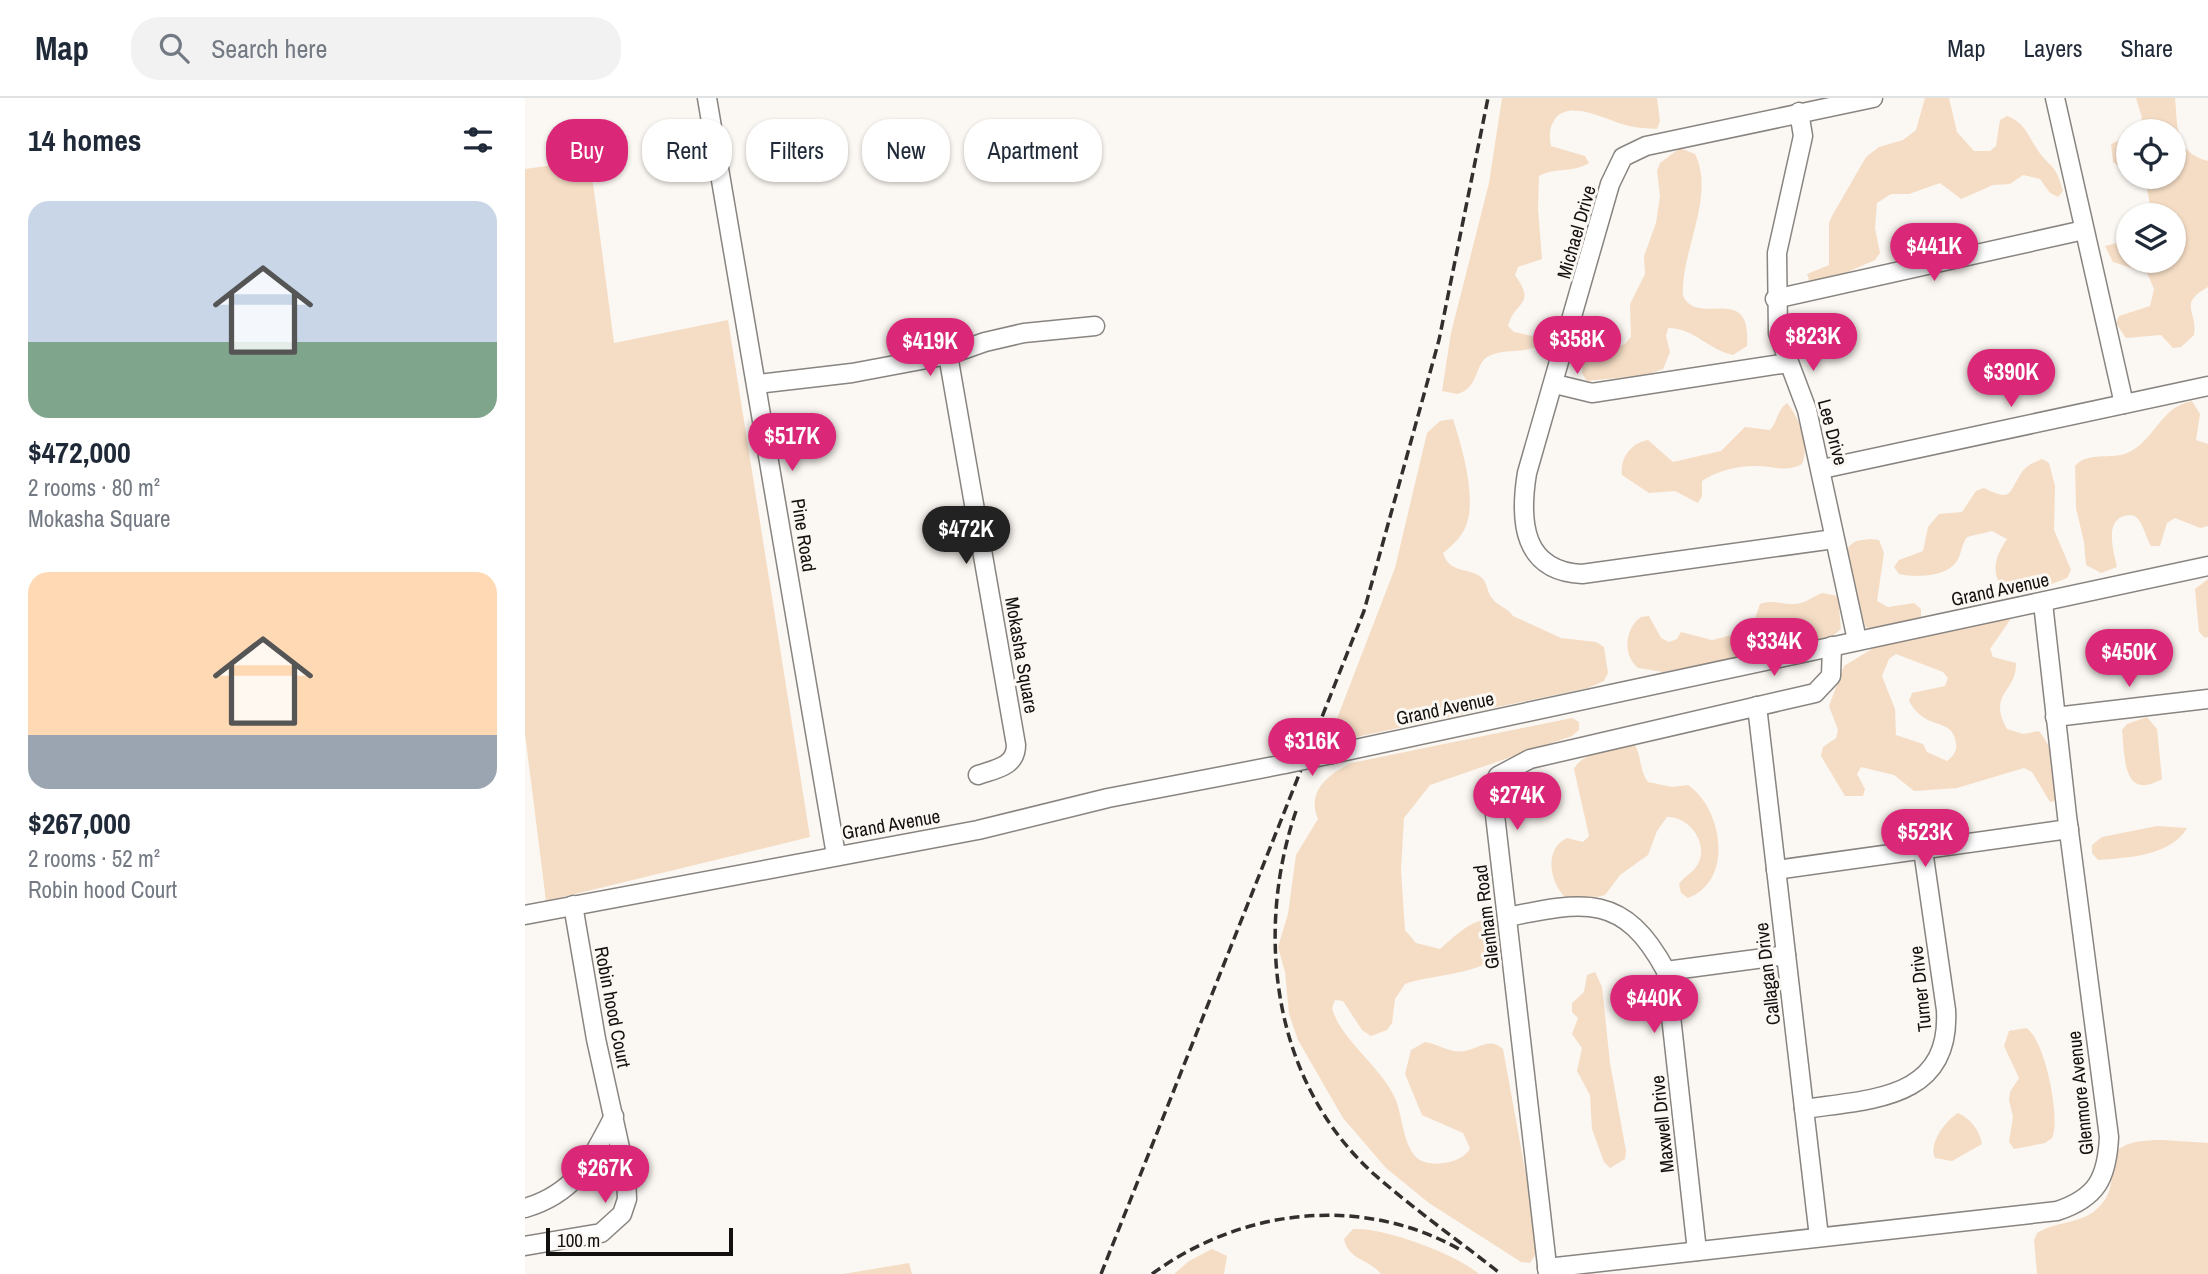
<!DOCTYPE html>
<meta charset="utf-8">
<style>
:root{--surface:#fff;--page:#f2f2f3;--text:#1f2937;--muted:#747a83;--line:#e0e1e3;--accent:#db2777}
body{margin:0;font-family:"Archivo Narrow",sans-serif;background:var(--page);color:var(--text);height:100vh;display:flex;flex-direction:column;font-size:26px;white-space:nowrap}
*{box-sizing:border-box;margin:0}
p{font-size:23px;color:var(--muted)}
.icon{flex:none;width:38px;height:38px;fill:none;stroke:currentColor;stroke-width:2;stroke-linecap:round;stroke-linejoin:round}
.map{position:relative;flex:1;overflow:hidden}
.details{display:flex;flex-direction:column;background:var(--surface);width:525px}
.details>*{flex:none}
.hud{position:absolute;left:21px;top:21px;width:665px;height:63px;display:flex;gap:14px}
.controls{position:absolute;left:1591px;top:21px;display:grid;gap:14px}
.controls a{display:grid;place-items:center;width:70px;height:70px;border-radius:50%;background:var(--surface);box-shadow:0 2px 5px #0004;font-size:35px}
.scale{position:absolute;left:21px;bottom:18px;width:187px;box-sizing:border-box;padding-left:7px;border:4px solid #12110f;border-top:0;font-size:19px;line-height:24px;white-space:nowrap;color:#12110f;-webkit-text-stroke:5px #fbf7f2;paint-order:stroke}
.price{position:absolute;translate:-50% -60px;padding:0 16px;border-radius:24px;background:var(--accent);color:#fff;font-size:23px;line-height:46px;filter:drop-shadow(0 2px 4px #0008)}
.price::after{content:'';position:absolute;left:50%;top:42px;width:21px;height:16px;margin-left:-10px;background:inherit;clip-path:polygon(0 0,100% 0,50% 100%)}
.price.selected{background:#222;color:#fff}
ul{padding:0;list-style:none}
li{display:grid;align-content:center;gap:14px;height:371px;padding:0 28px}
li span{display:grid;place-items:center;height:217px;border-radius:21px;color:#555}
li>.icon{margin-inline-start:auto}
span .icon{width:126px;height:126px;fill:#fffc;stroke-width:1}
li b{font-size:30px}
h2{display:flex;justify-content:space-between;align-items:center;height:84px;padding:0 28px;font-size:30px}
.pill{padding:0 24px;border-radius:28px;background:var(--surface);box-shadow:0 2px 5px #0004;font-size:24px;line-height:63px}
.pill.selected{background:var(--accent);color:#fff}
header{display:flex;align-items:center;gap:42px;box-sizing:border-box;height:98px;padding:0 35px;background:var(--surface);border-bottom:2px solid var(--line)}
header strong{font-size:33px}
nav{display:flex;gap:38px;margin-inline-start:auto;font-size:24px}
.search{width:490px;height:63px;background:var(--page);display:flex;align-items:center;gap:18px;box-sizing:border-box;padding:0 24px;border-radius:28px;color:var(--muted);font-size:26px}
main{display:flex;flex:1;min-height:0}
.map>svg:first-child{display:block}
.green{fill:#f5ddc5;fill-rule:evenodd}
.lines{fill:none;stroke-linecap:round;stroke-linejoin:round}
.minor-casing{stroke:#888480;stroke-width:21}
.minor{stroke:#fff;stroke-width:18}
.rail{stroke:#32302e;stroke-width:3.5;stroke-dasharray:10 5;stroke-linecap:butt}
.minor-bridge-casing{stroke:#888480;stroke-width:21;stroke-linecap:butt}
.minor-bridge{stroke:#fff;stroke-width:18}
.labels{text-anchor:middle;stroke-width:6;stroke-linejoin:round;paint-order:stroke}
.street-label{font-size:19px;fill:#12110f;stroke:#fbf7f2}
</style>
<header>
<strong>Map</strong>
<div class="search"><svg class="icon" aria-label="search" viewBox="0 0 24 24"><circle cx="10" cy="10" r="6"/><path d="M15 15l6 6"/></svg>Search here</div>
<nav><a>Map</a><a>Layers</a><a>Share</a></nav>
</header>
<main>
<section class="details">
<h2>14 homes<svg class="icon" aria-label="filters" viewBox="0 0 24 24"><path d="M4 7h16M4 17h16"/><circle cx="9" cy="7" r="2"/><circle cx="15" cy="17" r="2"/></svg></h2>
<ul>
<li><span style="background:linear-gradient(#c9d6e8 65%,#7fa58c 0)"><svg class="icon" aria-label="home" viewBox="0 0 24 24"><path d="M3 11l9-7 9 7M6 9v11h12V9"/></svg></span><div><b>$472,000</b><p>2 rooms · 80 m²</p><p>Mokasha Square</p></div></li>
<li><span style="background:linear-gradient(#ffd9b3 75%,#9aa5b1 0)"><svg class="icon" aria-label="home" viewBox="0 0 24 24"><path d="M3 11l9-7 9 7M6 9v11h12V9"/></svg></span><div><b>$267,000</b><p>2 rooms · 52 m²</p><p>Robin hood Court</p></div></li>
</ul>
</section>
<div class="map">
<svg width="1683" height="1176" viewBox="0 0 1683 1176">
<rect width="100%" height="100%" fill="#fbf7f2"/>
<!-- green -->
<g class="green">
<path d="M977 0H1132L1135 23 1132 31C1123 30 1113 30 1104 28 1085 24 1045 0 1030 21 1024 30 1024 38 1026 48L1060 58 1064 65C1048 75 1030 69 1014 78L1013 111 1017 161 993 169 990 177C1012 208 990 202 983 228L989 234 1012 239 1015 247C999 256 979 250 964 258 949 265 955 290 932 296L917 293 926 235 964 85Z"/>
<path d="M1400 0H1424L1432 34 1449 53H1465L1471 48 1475 22 1482 18C1500 25 1502 36 1512 51 1525 71 1530 63 1538 93L1533 99 1525 95 1515 81 1498 77 1485 86 1468 87 1436 101 1415 85 1384 96H1366L1352 105 1350 130 1355 155 1350 162 1302 183 1285 185 1282 176 1304 167V125L1307 118 1341 59 1354 49 1378 42 1391 32Z"/>
<path d="M1611 0H1650C1653 30 1649 54 1683 63V189C1652 206 1673 213 1669 237L1656 249 1648 250 1636 237 1601 240 1591 225 1594 218 1625 208 1629 191 1622 175 1588 164 1580 148 1603 142V163H1648V117H1627L1622 91 1612 79H1648V33H1613L1617 20Z"/>
<polygon points="1603,39 1603,74 1588,64 1586,46"/>
<path d="M1155 50 1170 56C1191 98 1155 155 1158 198 1173 230 1227 183 1222 248L1208 257C1184 252 1169 230 1143 230L1141 238 1145 254 1138 271 1121 277 1062 283 1057 275 1059 259 1100 246 1106 239 1105 206 1120 176 1119 158 1131 125 1135 98 1132 73 1135 65Z"/>
<polygon points="65,62 89,245 203,222 285,739 21,803 0,636 0,71"/>
<path d="M1667 303 1675 316 1671 342 1683 346V428L1675 430 1650 420 1642 425 1635 448H1626C1621 440 1618 424 1610 418 1607 417 1602 417 1599 418 1579 424 1589 455 1592 469L1576 475 1561 467 1559 444 1551 410 1550 368C1563 353 1585 362 1602 355 1629 344 1635 309 1667 303Z"/>
<path d="M1262 305C1274 318 1285 350 1277 366 1261 375 1249 368 1232 368 1215 367 1191 373 1177 383V398L1173 405 1150 393 1124 395 1097 377C1095 360 1106 345 1123 342L1148 364 1196 353 1220 329 1245 332C1253 323 1252 312 1262 305Z"/>
<path d="M928 321C937 349 951 397 942 425 938 438 928 447 918 455 924 474 939 470 953 477 963 482 961 493 967 500 972 508 982 509 988 518L1036 540 1071 544 1079 549 1083 575 1079 583 1063 590 812 643 810 634 813 618 870 470 902 335 915 323Z"/>
<path d="M1517 361 1524 365 1530 388 1529 432 1546 472 1542 480 1509 493 1483 496C1464 478 1469 460 1482 441L1467 433 1442 439C1437 446 1437 453 1433 461 1424 479 1391 480 1374 476L1369 469 1374 462 1398 453 1403 429 1414 416 1437 414 1451 393 1459 390C1489 405 1483 394 1497 374 1502 367 1510 364 1517 361Z"/>
<polygon points="1345,441 1354,442 1359,455 1352,503 1363,509 1389,505 1396,511 1396,520 1348,531 1340,529 1322,455 1324,448 1331,443"/>
<polygon points="1683,481 1683,539 1680,540 1674,534 1670,491"/>
<path d="M1297 495 1313 498 1316 531 1303 542 1138 574 1113 570C1097 557 1100 530 1116 519L1124 518 1136 540 1144 544 1152 541 1156 534 1187 542 1226 532 1235 506C1248 501 1257 507 1270 506 1281 505 1287 499 1297 495Z"/>
<path d="M1478 518 1485 522 1465 551 1468 559 1491 565C1492 594 1462 595 1482 631L1498 636 1514 633C1530 653 1534 678 1533 702L1525 704 1507 674 1499 670 1432 690 1389 693 1369 677 1336 669 1332 676 1340 691 1338 698H1320L1296 658 1298 649 1311 640 1313 632 1304 608 1319 568 1355 546ZM1371 556 1418 574 1423 580 1420 588 1387 595 1384 603C1387 609 1392 615 1398 619 1412 629 1428 624 1431 645 1432 653 1429 658 1422 663L1402 654 1398 646 1371 637 1370 611 1357 578 1364 561Z"/>
<path d="M1622 619 1632 631 1637 681C1598 703 1600 661 1597 632L1602 626Z"/>
<path d="M1047 620 1054 624V632L1047 638 905 687 879 720 876 772 880 832 891 845 915 851C933 836 951 815 976 824 976 831 979 840 979 846 976 876 900 877 880 886L870 901 867 925 862 932 846 938 837 932 818 903 810 902 807 910C815 941 855 968 869 998 878 1016 877 1046 892 1060 905 1071 939 1065 945 1050L938 1035 897 1017 880 976 886 952 900 944C914 946 925 956 940 953 955 950 965 939 978 951L1011 1132 1010 1157 1005 1165 996 1164 904 1105 861 1070 818 1020 773 942 764 916 760 874 753 849 763 816 771 757 793 721C781 693 804 676 826 665Z"/>
<path d="M1101 645 1109 646C1117 658 1114 672 1123 684L1147 689 1163 687C1198 711 1209 783 1163 800L1156 795 1154 786C1159 778 1168 775 1173 766 1184 745 1164 718 1142 719L1132 733 1123 757 1095 777 1080 797 1047 805C1026 792 1016 752 1042 740L1058 744 1064 738 1049 671C1057 655 1085 651 1101 645Z"/>
<path d="M1632 728 1662 730C1646 758 1601 760 1573 762L1567 755V747L1577 739Z"/>
<polygon points="1070,874 1077,889 1085,965 1101,1053 1100,1061 1085,1070 1079,1064 1067,1031 1065,997 1052,973 1057,950 1047,936 1053,920 1047,914 1047,905 1059,894 1062,877"/>
<path d="M1501 930C1520 940 1536 1022 1527 1040L1520 1045 1489 1051 1484 1044 1488 1019 1484 1002 1485 994 1494 980 1479 948 1484 933Z"/>
<path d="M1433 1015C1445 1020 1455 1033 1457 1046L1427 1063 1410 1060C1403 1046 1420 1023 1433 1015Z"/>
<path d="M1638 1042 1683 1045V1176H1512L1509 1142 1512 1135C1531 1123 1557 1126 1573 1110 1607 1078 1557 1042 1638 1042Z"/>
<path d="M828 1131C859 1129 931 1156 954 1176H856C843 1160 824 1163 819 1141Z"/>
<polygon points="687,1151 702,1158 699,1176 649,1176 664,1163"/>
<polygon points="384,1165 387,1176 318,1176"/>
</g>
<g class="lines">
<defs>
<g id="minor">
<polyline points="182,0 311,757"/>
<polyline points="1530,0 1599,306"/>
<polyline points="1274,14 1278,38 1252,155 1253,235 1282,312 1332,542"/>
<polyline points="1250,201 1559,132"/>
<path d="M423 257 491 647C491 669 470 671 453 677"/>
<polyline points="233,286 327,275 423,257 460,244 499,235 570,228"/>
<polyline points="1030,286 1067,295 1263,265"/>
<polyline points="1297,371 1683,288"/>
<path d="M1309 441 1057 476C998 473 994 424 1002 375L1085 86 1098 59 1121 48 1348 0"/>
<polyline points="1232,608 1294,1139"/>
<polyline points="1530,619 1683,601"/>
<polyline points="807,656 1683,468"/>
<polyline points="1251,772 1544,731"/>
<polyline points="0,817 453,732 583,700 760,666"/>
<path d="M982 819C1060 803 1099 795 1141 873L1172 1153"/>
<polyline points="1141,873 1261,857"/>
<path d="M1279 1011C1346 1001 1426 1002 1421 912L1398 752"/>
<path d="M0 1110C51 1095 66 1062 89 1018"/>
<polyline points="0,1148 76,1135 97,1116 102,1101 101,1077 71,941 48,807"/>
<path d="M1022 1170 1532 1113C1572 1100 1582 1080 1584 1039L1542 718 1518 505"/>
<polyline points="1023,1176 967,691 973,678 1005,661 1290,595 1306,578 1307,548"/>
</g>
</defs>
<!-- minor casing -->
<use href="#minor" class="minor-casing"/>
<!-- minor -->
<use href="#minor" class="minor"/>
<!-- rail -->
<g class="rail">
<path d="M771 713C729 836 748 986 850 1077 890 1112 934 1143 976 1176"/>
<polyline points="576,1176 839,513 914,242 963,0"/>
<path d="M627 1176C716 1111 835 1096 934 1151"/>
</g>
<defs>
<polyline id="minor-bridge" points="760,666 807,656"/>
</defs>
<!-- minor-bridge casing -->
<use href="#minor-bridge" class="minor-bridge-casing"/>
<!-- minor-bridge -->
<use href="#minor-bridge" class="minor-bridge"/>
</g>
<g class="labels">
<!-- street labels -->
<g class="street-label">
<text transform="translate(1051 134) rotate(-74)" y="7">Michael Drive</text>
<text transform="translate(1308 334) rotate(75)" y="7">Lee Drive</text>
<text transform="translate(279 437) rotate(81)" y="7">Pine Road</text>
<text transform="translate(1475 491) rotate(-12)" y="7">Grand Avenue</text>
<text transform="translate(497 557) rotate(80)" y="7">Mokasha Square</text>
<text transform="translate(920 610) rotate(-12)" y="7">Grand Avenue</text>
<text transform="translate(366 726) rotate(-10)" y="7">Grand Avenue</text>
<text transform="translate(961 819) rotate(-97)" y="7">Glenham Road</text>
<text transform="translate(1242 876) rotate(-97)" y="7">Callagan Drive</text>
<text transform="translate(1395 891) rotate(-96)" y="7">Turner Drive</text>
<text transform="translate(88 909) rotate(79)" y="7">Robin hood Court</text>
<text transform="translate(1555 995) rotate(-96)" y="7">Glenmore Avenue</text>
<text transform="translate(1137 1026) rotate(-96)" y="7">Maxwell Drive</text>
</g>
</g>
</svg>
<div class="controls">
<a><svg class="icon" aria-label="locate" viewBox="0 0 24 24"><circle cx="12" cy="12" r="6"/><path d="M12 2v4M12 18v4M2 12h4M18 12h4"/></svg></a>
<a><svg class="icon" aria-label="layers" viewBox="0 0 24 24"><path d="M12 4l9 5-9 5-9-5zM3 14l9 5 9-5"/></svg></a>
</div>
<div class="scale">100 m</div>
<b class="price" style="left:1409px;top:185px">$441K</b>
<b class="price" style="left:1288px;top:275px">$823K</b>
<b class="price" style="left:1052px;top:278px">$358K</b>
<b class="price" style="left:405px;top:280px">$419K</b>
<b class="price" style="left:1486px;top:311px">$390K</b>
<b class="price" style="left:267px;top:375px">$517K</b>
<b class="price selected" style="left:441px;top:468px">$472K</b>
<b class="price" style="left:1249px;top:580px">$334K</b>
<b class="price" style="left:1604px;top:591px">$450K</b>
<b class="price" style="left:787px;top:680px">$316K</b>
<b class="price" style="left:992px;top:734px">$274K</b>
<b class="price" style="left:1400px;top:771px">$523K</b>
<b class="price" style="left:1129px;top:937px">$440K</b>
<b class="price" style="left:80px;top:1107px">$267K</b>
<div class="hud">
<a class="pill selected">Buy</a>
<a class="pill">Rent</a>
<a class="pill">Filters</a>
<a class="pill">New</a>
<a class="pill">Apartment</a>
</div>
</div>
</main>
